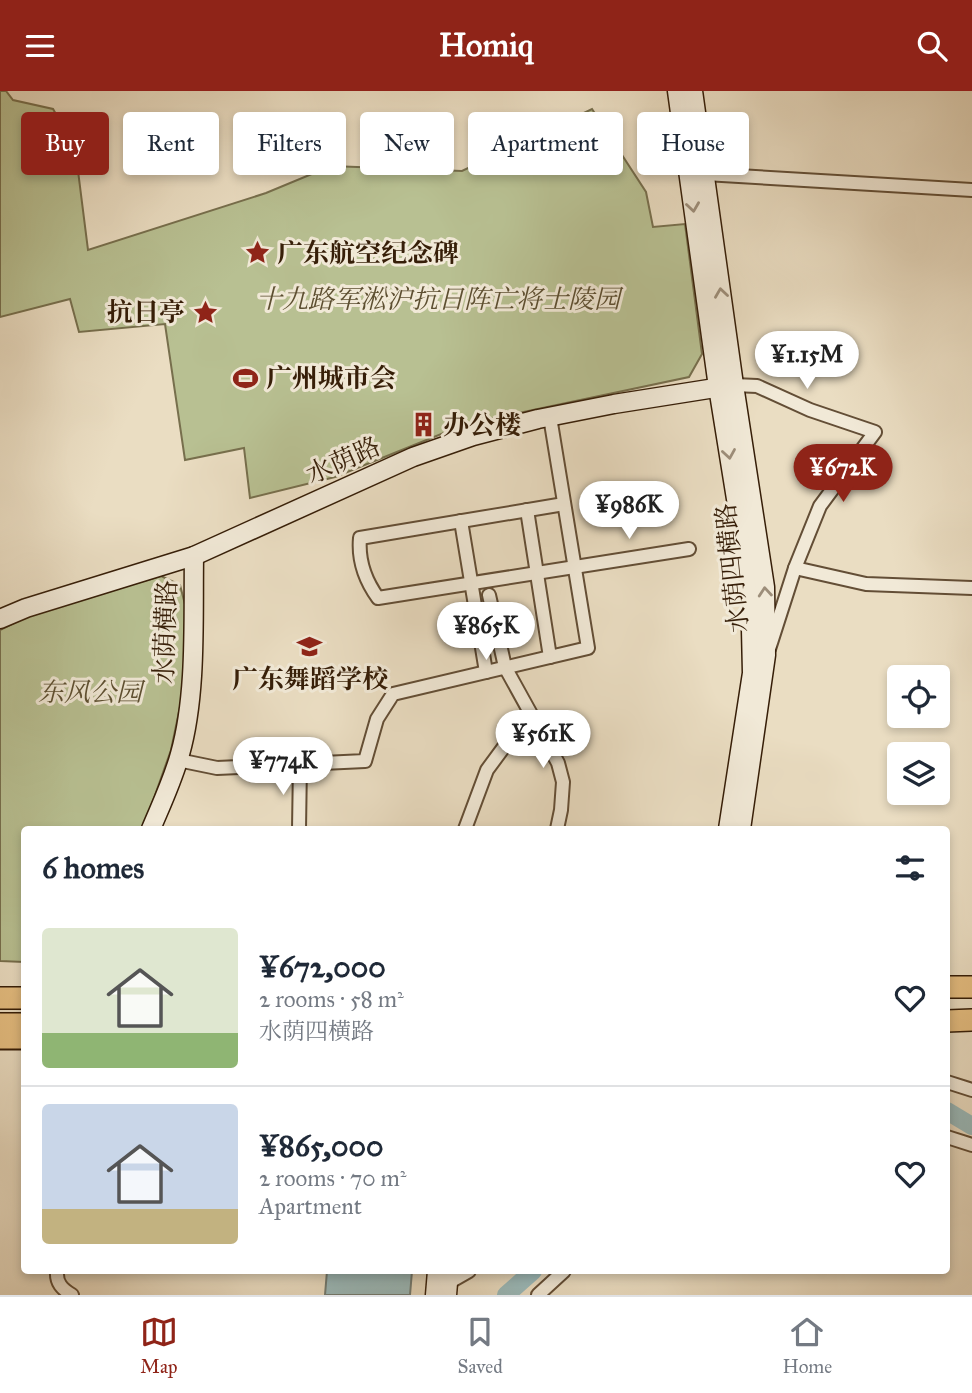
<!DOCTYPE html>
<meta charset="utf-8">
<style>
:root{--surface:#fff;--page:#f6f6f7;--text:#1f2937;--muted:#747a83;--line:#e0e1e3;--accent:#8f2418}
body{margin:0;font-family:"IM FELL Great Primer","Noto Serif SC",serif;background:var(--page);color:var(--text);height:100vh;display:flex;flex-direction:column;font-size:26px;white-space:nowrap}
*{box-sizing:border-box;margin:0}
p{font-size:23px;color:var(--muted)}
.icon{flex:none;width:38px;height:38px;fill:none;stroke:currentColor;stroke-width:2;stroke-linecap:round;stroke-linejoin:round}
.map{position:relative;flex:1;overflow:hidden}
.side{position:absolute;left:21px;top:735px;width:929px;height:448px;display:flex;flex-direction:column;background:var(--surface);border-radius:7px;box-shadow:0 4px 10px #0003}
.side>*{flex:none}
.top-card{position:absolute;left:21px;top:21px;width:931px;height:63px;display:flex;gap:14px}
.buttons{position:absolute;left:887px;top:574px;display:grid;gap:14px}
.buttons a{display:grid;place-items:center;width:63px;height:63px;border-radius:7px;background:var(--surface);box-shadow:0 4px 10px #0003;font-size:35px}
.price{position:absolute;translate:-50% -60px;padding:0 16px;border-radius:24px;background:#fff;color:#222;font-size:23px;line-height:46px;filter:drop-shadow(0 2px 4px #0008)}
.price::after{content:'';position:absolute;left:50%;top:42px;width:21px;height:16px;margin-left:-10px;background:inherit;clip-path:polygon(0 0,100% 0,50% 100%)}
.price.current{background:var(--accent);color:#fff}
ul{padding:0;list-style:none}
li{display:flex;align-items:center;gap:21px;height:175px;padding:0 21px}
li+li{border-top:2px solid var(--line)}
li span{display:grid;place-items:center;flex:none;width:196px;height:140px;border-radius:7px;color:#555}
li>.icon{margin-inline-start:auto}
span .icon{width:84px;height:84px;fill:#fffc;stroke-width:1}
li b{font-size:30px}
h2{display:flex;justify-content:space-between;align-items:center;height:84px;padding:0 21px;font-size:30px}
.chip{padding:0 24px;border-radius:7px;background:var(--surface);box-shadow:0 4px 10px #0003;font-size:24px;line-height:63px}
.chip.current{background:var(--accent);color:#fff}
header{display:flex;justify-content:space-between;align-items:center;height:91px;padding:0 21px;background:var(--accent);color:#fff;font-size:32px;font-weight:700}
.tab-bar{display:flex;justify-content:space-around;align-items:center;height:98px;border-top:2px solid var(--line);background:var(--surface);font-size:19px;color:var(--muted)}
.tab-bar a{display:grid;justify-items:center;gap:4px}
.tab-bar .current{color:var(--accent)}
.map>svg:first-child{display:block}
.green{fill:#b8c092;stroke:#776f4d;stroke-width:2}
.water{fill:#9ababb;stroke:#727c73;stroke-width:2}
.lines{fill:none;stroke-linecap:round;stroke-linejoin:round}
.river{stroke:#9ababb;stroke-width:18}
.street-casing{stroke:#634e36;stroke-width:16}
.secondary-casing{stroke:#361e08;stroke-width:21}
.primary-casing{stroke:#361e08;stroke-width:23}
.highway-casing{stroke:#361e08;stroke-width:24}
.street{stroke:#f1e9d7;stroke-width:12}
.secondary{stroke:#f1e9d7;stroke-width:18}
.primary{stroke:#e5be81;stroke-width:19}
.highway{stroke:#e5be81;stroke-width:21}
.oneway{stroke:#9d8e7a}
.labels{text-anchor:middle;stroke-width:6;stroke-linejoin:round;paint-order:stroke}
.poi-label{font-size:26px;font-weight:bold;fill:#361e08;stroke:#f1e9d7;text-anchor:start}
.park-label{font-size:26px;font-style:italic;fill:#5d4f31;stroke:#f1e9d7}
.street-label{font-size:26px;fill:#361e08;stroke:#f1e9d7}
</style>
<header><svg class="icon" aria-label="menu" viewBox="0 0 24 24"><path d="M4 6h16M4 12h16M4 18h16"/></svg>Homiq<svg class="icon" aria-label="search" viewBox="0 0 24 24"><circle cx="10" cy="10" r="6"/><path d="M15 15l6 6"/></svg></header>
<div class="map">
<svg width="972" height="1204" viewBox="0 0 972 1204">
<rect width="100%" height="100%" fill="#eaddc2"/>
<filter id="stains"><feTurbulence type="fractalNoise" baseFrequency=".00286" numOctaves="4"/><feColorMatrix values="0 0 0 0 .2 0 0 0 0 .09 0 0 0 0 .02 0 0 0 .5 -.17"/></filter>
<radialGradient id="worn" r=".72"><stop offset=".6" stop-color="#630" stop-opacity="0"/><stop offset="1" stop-color="#630" stop-opacity=".3"/></radialGradient>
<!-- green -->
<g class="green">
<polygon points="0,0 6,0 13,9 53,18 75,56 88,159 266,102 331,75 462,80 592,18 646,101 653,136 685,133 702,263 689,286 466,333 335,386 250,407 244,357 185,369 165,233 79,241 70,208 0,226"/>
<polygon points="161,485 180,494 189,529 186,587 171,659 143,738 24,738 24,871 0,870 0,539 40,519"/>
</g>
<!-- water -->
<polygon class="water" points="327,1180 412,1180 410,1204 325,1204"/>
<g class="lines">
<!-- river -->
<g class="river">
<polyline points="947,1020 972,1035"/>
<polyline points="506,1204 533,1180"/>
</g>
<defs>
<g id="street">
<polyline points="705,83 972,99"/>
<polyline points="734,294 757,295 810,319 875,341 820,415 795,477 769,558"/>
<path d="M564 413 360 447C358 469 365 489 378 507L689 458"/>
<polyline points="527,419 550,566"/>
<polyline points="461,430 486,581"/>
<polyline points="795,477 866,493 972,497"/>
<polyline points="489,504 505,576 558,672 563,691 561,719 557,738"/>
<polyline points="178,669 217,677 365,670 377,628 393,603 588,557 550,326"/>
<polyline points="299,738 300,673"/>
<polyline points="465,738 487,679 529,622"/>
<polyline points="947,991 972,999"/>
<polyline points="947,1046 972,1054"/>
<path d="M57 1180C56 1192 62 1198 72 1204"/>
<polyline points="448,1192 469,1180"/>
<polyline points="538,1204 564,1180"/>
</g>
<g id="secondary">
<polyline points="677,0 718,296 750,495 752,582 728,738"/>
<polyline points="693,0 734,294 765,496 766,564 741,738"/>
<polyline points="0,528 26,517 194,465 413,366 473,345 538,328 614,313 734,294"/>
<path d="M151 738C161 714 173 689 180 663 197 603 193 527 194 465"/>
<polyline points="435,1204 437,1180"/>
<polyline points="447,1204 449,1180"/>
</g>
<polyline id="primary" points="0,948 24,948"/>
<g id="highway">
<polyline points="947,896 972,896"/>
<polyline points="0,907 24,907"/>
<polyline points="947,930 972,929"/>
<polyline points="0,933 24,933"/>
</g>
</defs>
<!-- street casing -->
<use href="#street" class="street-casing"/>
<!-- secondary casing -->
<use href="#secondary" class="secondary-casing"/>
<!-- primary casing -->
<use href="#primary" class="primary-casing"/>
<!-- highway casing -->
<use href="#highway" class="highway-casing"/>
<!-- street -->
<use href="#street" class="street"/>
<!-- secondary -->
<use href="#secondary" class="secondary"/>
<!-- primary -->
<use href="#primary" class="primary"/>
<!-- highway -->
<use href="#highway" class="highway"/>
</g>
<!-- one-way arrows -->
<defs><path id="oneway-chevron" d="M-2-3.5L2.5 0L-2 3.5" fill="none" stroke-width="1.6" stroke-linecap="round" stroke-linejoin="round" transform="scale(1.75)"/></defs>
<g class="oneway">
<use href="#oneway-chevron" transform="translate(693 116) rotate(82)"/>
<use href="#oneway-chevron" transform="translate(721 202) rotate(-98)"/>
<use href="#oneway-chevron" transform="translate(729 363) rotate(81)"/>
<use href="#oneway-chevron" transform="translate(765 501) rotate(-95)"/>
</g>
<!-- icons -->
<defs>
<symbol id="sight-bare" viewBox="-9 -9 18 18"><path d="M0-6L1.8-2.2L6-1.7L2.9 1.2L3.7 5.4L0 3.3L-3.7 5.4L-2.9 1.2L-6-1.7L-1.8-2.2Z" fill="#8f2418" stroke="#f1e9d7" stroke-width="2.5" paint-order="stroke"/></symbol>
<symbol id="stadium-bare" viewBox="-9 -9 18 18"><path d="M0-5a6.5 5 0 1 0 0 10a6.5 5 0 1 0 0-10ZM-3.5-1.8h7v3.6h-7Z" fill="#8f2418" stroke="#f1e9d7" stroke-width="2.5" paint-order="stroke"/></symbol>
<symbol id="building-bare" viewBox="-9 -9 18 18"><path d="M-4-6H4V6H1V3H-1V6H-4ZM-2.5-4.3h1.7v1.8h-1.7ZM.8-4.3h1.7v1.8H.8ZM-2.5-1h1.7V.8h-1.7ZM.8-1h1.7V.8H.8Z" fill="#8f2418" stroke="#f1e9d7" stroke-width="2.5" paint-order="stroke"/></symbol>
<symbol id="school-bare" viewBox="-9 -9 18 18"><path d="M0-5L7-2L0 1L-7-2ZM-4 1L0 2.5L4 1V4Q0 6-4 4Z" fill="#8f2418" stroke="#f1e9d7" stroke-width="2.5" paint-order="stroke"/></symbol>
</defs>
<g fill-rule="evenodd">
<use href="#sight-bare" x="240" y="144" width="35" height="35"/>
<use href="#sight-bare" x="188" y="204" width="35" height="35"/>
<use href="#stadium-bare" x="228" y="270" width="35" height="35"/>
<use href="#building-bare" x="406" y="316" width="35" height="35"/>
<use href="#school-bare" x="292" y="538" width="35" height="35"/>
</g>
<g class="labels">
<!-- poi labels -->
<g class="poi-label">
<text x="277" y="171">广东航空纪念碑</text>
<text x="185" y="230" text-anchor="end">抗日亭</text>
<text x="266" y="296">广州城市会</text>
<text x="443" y="343">办公楼</text>
<text x="310" y="597" text-anchor="middle">广东舞蹈学校</text>
</g>
<!-- park labels -->
<g class="park-label">
<text x="438" y="217">十九路军淞沪抗日阵亡将士陵园</text>
<text x="90" y="610">东风公园</text>
</g>
<!-- street labels -->
<g class="street-label">
<text transform="translate(343 369) rotate(-24)" y="9">水荫路</text>
<text transform="translate(732 477) rotate(-96)" y="9">水荫四横路</text>
<text transform="translate(165 541) rotate(-88)" y="9">水荫横路</text>
</g>
</g>
<rect width="100%" height="100%" filter="url(#stains)"/>
<rect width="100%" height="100%" fill="url(#worn)"/>
</svg>
<div class="buttons">
<a><svg class="icon" aria-label="locate" viewBox="0 0 24 24"><circle cx="12" cy="12" r="6"/><path d="M12 2v4M12 18v4M2 12h4M18 12h4"/></svg></a>
<a><svg class="icon" aria-label="layers" viewBox="0 0 24 24"><path d="M12 4l9 5-9 5-9-5zM3 14l9 5 9-5"/></svg></a>
</div>
<b class="price" style="left:807px;top:300px">¥1.15M</b>
<b class="price current" style="left:843px;top:413px">¥672K</b>
<b class="price" style="left:629px;top:450px">¥986K</b>
<b class="price" style="left:486px;top:571px">¥865K</b>
<b class="price" style="left:543px;top:679px">¥561K</b>
<b class="price" style="left:283px;top:706px">¥774K</b>
<div class="top-card">
<a class="chip current">Buy</a>
<a class="chip">Rent</a>
<a class="chip">Filters</a>
<a class="chip">New</a>
<a class="chip">Apartment</a>
<a class="chip">House</a>
</div>
<section class="side">
<h2>6 homes<svg class="icon" aria-label="filters" viewBox="0 0 24 24"><path d="M4 7h16M4 17h16"/><circle cx="9" cy="7" r="2"/><circle cx="15" cy="17" r="2"/></svg></h2>
<ul>
<li><span style="background:linear-gradient(#dfe7d0 75%,#8fb573 0)"><svg class="icon" aria-label="home" viewBox="0 0 24 24"><path d="M3 11l9-7 9 7M6 9v11h12V9"/></svg></span><div><b>¥672,000</b><p>2 rooms · 58 m²</p><p>水荫四横路</p></div><svg class="icon" aria-label="heart" viewBox="0 0 24 24"><path d="M12 20l-8-8c-3-5 5-10 8-4 3-6 11-1 8 4z"/></svg></li>
<li><span style="background:linear-gradient(#c9d6e8 75%,#c2b280 0)"><svg class="icon" aria-label="home" viewBox="0 0 24 24"><path d="M3 11l9-7 9 7M6 9v11h12V9"/></svg></span><div><b>¥865,000</b><p>2 rooms · 70 m²</p><p>Apartment</p></div><svg class="icon" aria-label="heart" viewBox="0 0 24 24"><path d="M12 20l-8-8c-3-5 5-10 8-4 3-6 11-1 8 4z"/></svg></li>
</ul>
</section>
</div>
<nav class="tab-bar">
<a class="current"><svg class="icon" aria-label="map" viewBox="0 0 24 24"><path d="M3 6l6-2 6 2 6-2v14l-6 2-6-2-6 2zM9 4v14M15 6v14"/></svg>Map</a>
<a><svg class="icon" aria-label="saved" viewBox="0 0 24 24"><path d="M7 4h10v16l-5-4-5 4z"/></svg>Saved</a>
<a><svg class="icon" aria-label="home" viewBox="0 0 24 24"><path d="M3 11l9-7 9 7M6 9v11h12V9"/></svg>Home</a>
</nav>
